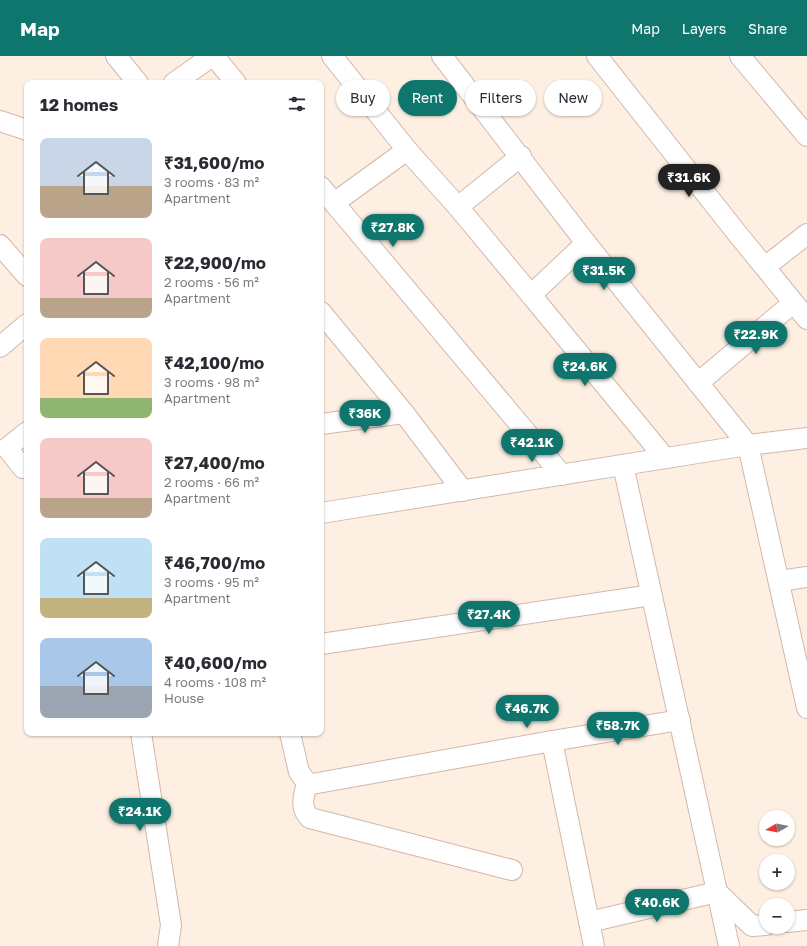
<!DOCTYPE html>
<meta charset="utf-8">
<style>
:root{--surface:#fff;--page:#f2f2f3;--text:#2b2b33;--muted:#7c7c81;--accent:#0f766e}
body{margin:0;font-family:"Golos Text",sans-serif;background:var(--page);color:var(--text);height:100vh;display:flex;flex-direction:column;font-size:15px;white-space:nowrap}
*{box-sizing:border-box;margin:0}
p{font-size:13px;color:var(--muted)}
.icon{flex:none;width:22px;height:22px;fill:none;stroke:currentColor;stroke-width:2;stroke-linecap:round;stroke-linejoin:round}
.map{position:relative;flex:1;overflow:hidden}
.details{position:absolute;left:24px;top:24px;width:300px;height:656px;display:flex;flex-direction:column;background:var(--surface);border-radius:8px;box-shadow:0 1px 3px #0004}
.details>*{flex:none}
.top-card{position:absolute;left:336px;top:24px;width:380px;height:36px;display:flex;gap:8px}
.needle{width:26px;rotate:261deg}
.buttons{position:absolute;left:759px;top:754px;display:grid;gap:8px}
.buttons a{display:grid;place-items:center;width:36px;height:36px;border-radius:50%;background:var(--surface);box-shadow:0 1px 3px #0004;font-size:20px}
.price{position:absolute;translate:-50% -34px;padding:0 9px;border-radius:14px;background:var(--accent);color:#fff;font-size:13px;line-height:26px;filter:drop-shadow(0 1px 2px #0008)}
.price::after{content:'';position:absolute;left:50%;top:24px;width:12px;height:9px;margin-left:-6px;background:inherit;clip-path:polygon(0 0,100% 0,50% 100%)}
.price.on{background:#222;color:#fff}
ul{padding:0;list-style:none}
li{display:flex;align-items:center;gap:12px;height:100px;padding:0 16px}
li span{display:grid;place-items:center;flex:none;width:112px;height:80px;border-radius:8px;color:#555}
li>.icon{margin-inline-start:auto}
span .icon{width:48px;height:48px;fill:#fffc;stroke-width:1}
li b{font-size:17px}
h2{display:flex;justify-content:space-between;align-items:center;height:48px;padding:0 16px;font-size:17px}
.tag{padding:0 14px;border-radius:18px;background:var(--surface);box-shadow:0 1px 3px #0004;font-size:14px;line-height:36px}
.tag.on{background:var(--accent);color:#fff}
header{display:flex;align-items:center;gap:24px;box-sizing:border-box;height:56px;padding:0 20px;background:var(--accent);color:#fff}
header strong{font-size:19px}
nav{display:flex;gap:22px;margin-inline-start:auto;font-size:14px}
.map>svg:first-child{display:block}
.lines{fill:none;stroke-linecap:round;stroke-linejoin:round}
.minor-casing{stroke:#d3b7ab;stroke-width:22}
.minor{stroke:#fff;stroke-width:20}
</style>
<header>
<strong>Map</strong>
<nav><a>Map</a><a>Layers</a><a>Share</a></nav>
</header>
<div class="map">
<svg width="807" height="890" viewBox="0 0 807 890">
<rect width="100%" height="100%" fill="#feefe3"/>
<g class="lines">
<defs>
<g id="minor">
<polyline points="116,0 138,27"/>
<polyline points="214,0 236,27"/>
<polyline points="332,0 407,94"/>
<polyline points="442,0 586,187 748,389 807,382"/>
<polyline points="597,0 736,176 807,263"/>
<polyline points="740,0 807,80"/>
<polyline points="174,27 212,0"/>
<polyline points="0,65 27,74"/>
<polyline points="521,100 458,151 407,94 334,147 562,419"/>
<polyline points="321,131 334,147"/>
<polyline points="458,151 531,239 586,187"/>
<polyline points="0,189 27,220"/>
<polyline points="765,211 807,178"/>
<polyline points="531,239 665,402"/>
<polyline points="321,256 404,357 463,435"/>
<polyline points="0,291 27,268"/>
<polyline points="698,327 793,247"/>
<polyline points="321,368 404,357"/>
<polyline points="27,376 7,392 23,412 27,411"/>
<polyline points="623,409 729,890"/>
<polyline points="321,457 748,389 807,652"/>
<polyline points="779,525 807,521"/>
<polyline points="321,588 652,539"/>
<polyline points="141,677 171,869 168,890"/>
<polyline points="290,677 299,716 307,727 312,728 552,685 594,890"/>
<polyline points="552,685 680,664"/>
<path d="M307 727C304 740 299 752 310 762L512 814"/>
<polyline points="589,866 717,836 752,870 766,869"/>
<polyline points="788,866 807,864"/>
</g>
</defs>
<!-- minor casing -->
<use href="#minor" class="minor-casing"/>
<!-- minor -->
<use href="#minor" class="minor"/>
</g>
</svg>
<div class="buttons">
<a><svg class="needle" viewBox="-14 -14 28 28"><path d="M0-13l5 13h-10z" fill="#e53935"/><path d="M0 13l5-13h-10z" fill="#7c7c81"/></svg></a>
<a>+</a>
<a>−</a>
</div>
<b class="price on" style="left:689px;top:142px">₹31.6K</b>
<b class="price" style="left:393px;top:192px">₹27.8K</b>
<b class="price" style="left:604px;top:235px">₹31.5K</b>
<b class="price" style="left:756px;top:299px">₹22.9K</b>
<b class="price" style="left:585px;top:331px">₹24.6K</b>
<b class="price" style="left:365px;top:378px">₹36K</b>
<b class="price" style="left:532px;top:407px">₹42.1K</b>
<b class="price" style="left:489px;top:579px">₹27.4K</b>
<b class="price" style="left:527px;top:673px">₹46.7K</b>
<b class="price" style="left:618px;top:690px">₹58.7K</b>
<b class="price" style="left:140px;top:776px">₹24.1K</b>
<b class="price" style="left:657px;top:867px">₹40.6K</b>
<div class="top-card">
<a class="tag">Buy</a>
<a class="tag on">Rent</a>
<a class="tag">Filters</a>
<a class="tag">New</a>
</div>
<section class="details">
<h2>12 homes<svg class="icon" aria-label="filters" viewBox="0 0 24 24"><path d="M4 7h16M4 17h16"/><circle cx="9" cy="7" r="2"/><circle cx="15" cy="17" r="2"/></svg></h2>
<ul>
<li><span style="background:linear-gradient(#c9d6e8 60%,#b9a48a 0)"><svg class="icon" aria-label="home" viewBox="0 0 24 24"><path d="M3 11l9-7 9 7M6 9v11h12V9"/></svg></span><div><b>₹31,600/mo</b><p>3 rooms · 83 m²</p><p>Apartment</p></div></li>
<li><span style="background:linear-gradient(#f6c9c9 75%,#b9a48a 0)"><svg class="icon" aria-label="home" viewBox="0 0 24 24"><path d="M3 11l9-7 9 7M6 9v11h12V9"/></svg></span><div><b>₹22,900/mo</b><p>2 rooms · 56 m²</p><p>Apartment</p></div></li>
<li><span style="background:linear-gradient(#ffd9b3 75%,#8fb573 0)"><svg class="icon" aria-label="home" viewBox="0 0 24 24"><path d="M3 11l9-7 9 7M6 9v11h12V9"/></svg></span><div><b>₹42,100/mo</b><p>3 rooms · 98 m²</p><p>Apartment</p></div></li>
<li><span style="background:linear-gradient(#f6c9c9 75%,#b9a48a 0)"><svg class="icon" aria-label="home" viewBox="0 0 24 24"><path d="M3 11l9-7 9 7M6 9v11h12V9"/></svg></span><div><b>₹27,400/mo</b><p>2 rooms · 66 m²</p><p>Apartment</p></div></li>
<li><span style="background:linear-gradient(#bfe0f5 75%,#c2b280 0)"><svg class="icon" aria-label="home" viewBox="0 0 24 24"><path d="M3 11l9-7 9 7M6 9v11h12V9"/></svg></span><div><b>₹46,700/mo</b><p>3 rooms · 95 m²</p><p>Apartment</p></div></li>
<li><span style="background:linear-gradient(#a9c7e8 60%,#9aa5b1 0)"><svg class="icon" aria-label="home" viewBox="0 0 24 24"><path d="M3 11l9-7 9 7M6 9v11h12V9"/></svg></span><div><b>₹40,600/mo</b><p>4 rooms · 108 m²</p><p>House</p></div></li>
</ul>
</section>
</div>
